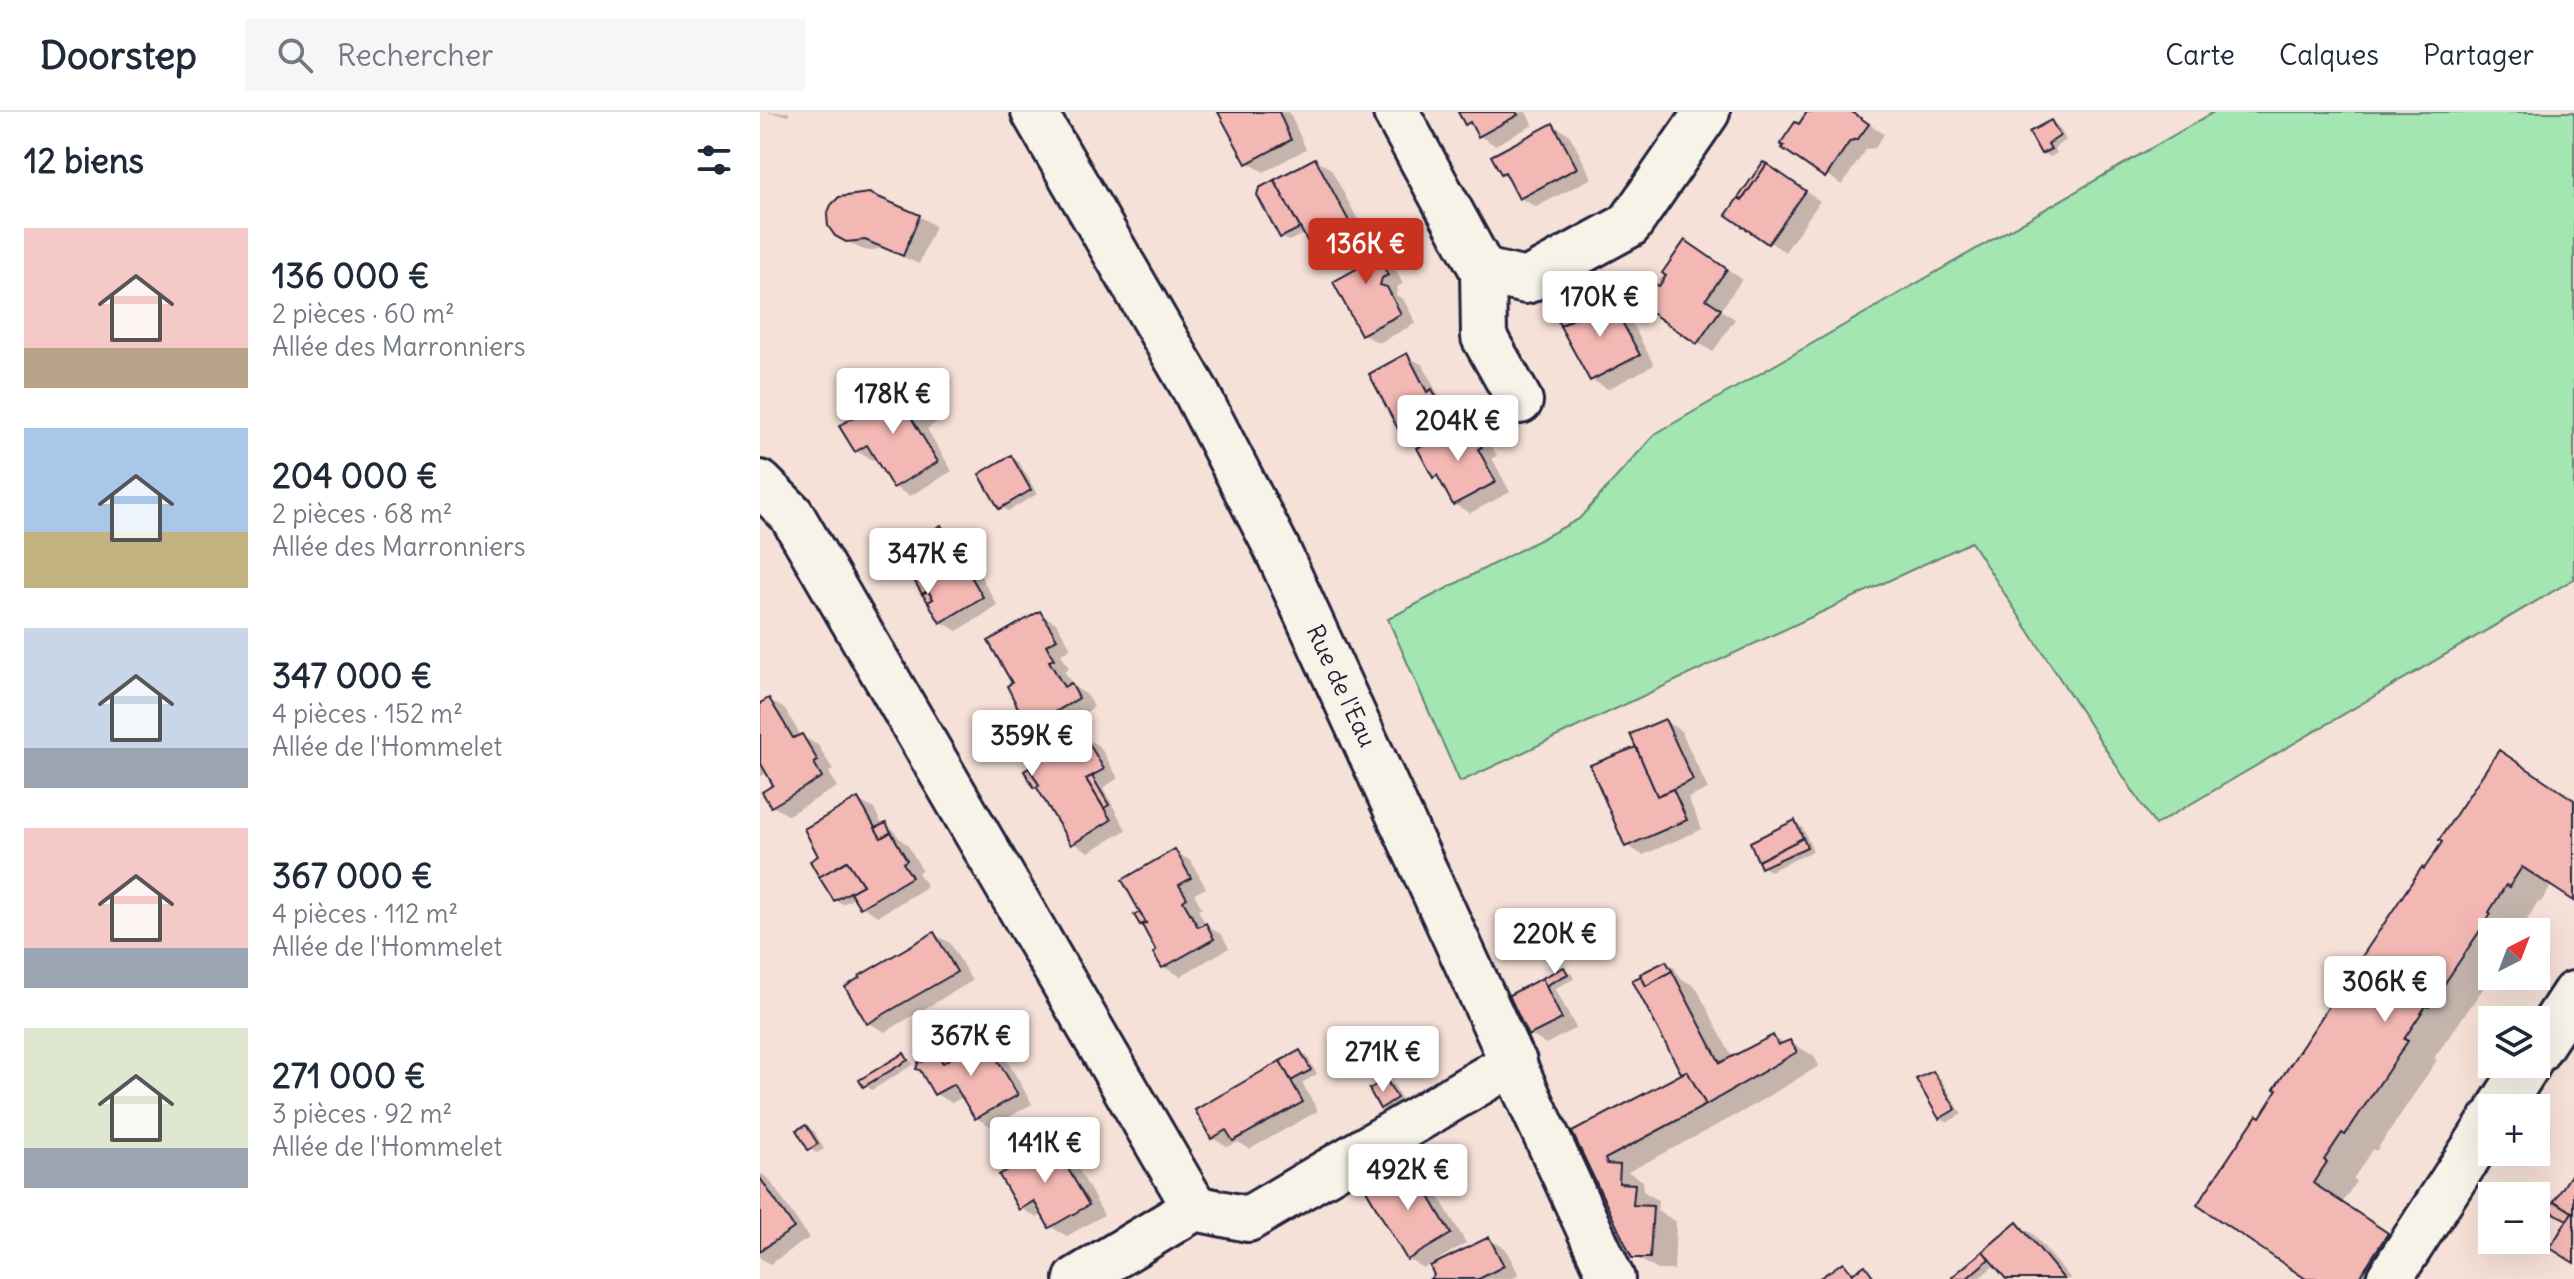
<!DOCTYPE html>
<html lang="fr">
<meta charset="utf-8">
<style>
:root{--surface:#fff;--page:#f6f6f7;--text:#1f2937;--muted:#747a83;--line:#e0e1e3;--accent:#c8321e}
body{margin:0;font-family:Delius,sans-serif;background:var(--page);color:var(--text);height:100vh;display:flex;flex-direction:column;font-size:30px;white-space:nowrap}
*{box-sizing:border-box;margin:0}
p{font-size:26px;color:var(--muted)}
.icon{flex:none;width:44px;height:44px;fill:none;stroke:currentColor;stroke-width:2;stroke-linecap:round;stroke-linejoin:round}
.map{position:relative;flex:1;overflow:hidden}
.drawer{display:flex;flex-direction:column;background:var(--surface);width:760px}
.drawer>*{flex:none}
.needle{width:52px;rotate:42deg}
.controls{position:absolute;left:1718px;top:806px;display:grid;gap:16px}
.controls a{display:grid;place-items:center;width:72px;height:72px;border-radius:0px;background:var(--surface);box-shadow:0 8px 32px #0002;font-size:40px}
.price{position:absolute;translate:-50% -68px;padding:0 18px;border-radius:8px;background:#fff;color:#222;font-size:26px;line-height:52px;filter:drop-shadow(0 2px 4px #0008)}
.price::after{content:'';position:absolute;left:50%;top:48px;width:24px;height:18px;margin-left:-12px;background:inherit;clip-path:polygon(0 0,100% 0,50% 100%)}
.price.active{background:var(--accent);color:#fff}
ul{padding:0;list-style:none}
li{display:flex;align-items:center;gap:24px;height:200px;padding:0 24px}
li span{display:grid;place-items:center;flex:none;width:224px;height:160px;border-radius:0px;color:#555}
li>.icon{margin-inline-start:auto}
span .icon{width:96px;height:96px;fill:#fffc;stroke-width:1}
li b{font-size:34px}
h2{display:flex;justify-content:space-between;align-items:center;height:96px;padding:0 24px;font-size:34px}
header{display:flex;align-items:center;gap:48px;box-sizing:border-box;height:112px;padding:0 40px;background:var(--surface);border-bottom:2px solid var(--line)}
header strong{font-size:38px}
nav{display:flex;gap:44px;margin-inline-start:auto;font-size:28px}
.search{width:560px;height:72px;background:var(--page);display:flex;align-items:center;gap:20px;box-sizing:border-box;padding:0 28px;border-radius:0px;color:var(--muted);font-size:30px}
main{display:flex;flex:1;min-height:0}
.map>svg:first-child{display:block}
.green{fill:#a3e6b1;stroke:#628476;stroke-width:2}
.shadow{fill:#0003}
.building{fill:#f4b8b4;stroke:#22223b;stroke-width:2}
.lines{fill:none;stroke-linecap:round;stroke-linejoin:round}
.minor-casing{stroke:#22223b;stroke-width:50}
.minor{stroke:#f7f3e8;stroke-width:44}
.labels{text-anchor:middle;stroke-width:8;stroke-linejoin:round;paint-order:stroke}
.street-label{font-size:24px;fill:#22223b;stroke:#f7f3e8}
</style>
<header>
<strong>Doorstep</strong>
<div class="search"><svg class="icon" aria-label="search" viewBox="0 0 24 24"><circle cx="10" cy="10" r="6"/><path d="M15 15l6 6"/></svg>Rechercher</div>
<nav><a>Carte</a><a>Calques</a><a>Partager</a></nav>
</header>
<main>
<section class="drawer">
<h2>12 biens<svg class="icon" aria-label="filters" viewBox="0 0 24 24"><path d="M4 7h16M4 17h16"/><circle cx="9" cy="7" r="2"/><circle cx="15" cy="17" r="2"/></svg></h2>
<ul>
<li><span style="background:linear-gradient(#f6c9c9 75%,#b9a48a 0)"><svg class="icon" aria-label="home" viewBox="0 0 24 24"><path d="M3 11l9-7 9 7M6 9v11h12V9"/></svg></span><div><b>136 000 €</b><p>2 pièces · 60 m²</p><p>Allée des Marronniers</p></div></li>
<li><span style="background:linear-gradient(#a9c7e8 65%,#c2b280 0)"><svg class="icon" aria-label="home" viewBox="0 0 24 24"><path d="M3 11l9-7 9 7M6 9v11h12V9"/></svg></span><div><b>204 000 €</b><p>2 pièces · 68 m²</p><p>Allée des Marronniers</p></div></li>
<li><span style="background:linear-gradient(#c9d6e8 75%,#9aa5b1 0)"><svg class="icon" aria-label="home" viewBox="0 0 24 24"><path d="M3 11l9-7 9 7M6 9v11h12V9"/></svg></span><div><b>347 000 €</b><p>4 pièces · 152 m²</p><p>Allée de l'Hommelet</p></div></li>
<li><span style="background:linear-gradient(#f6c9c9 75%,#9aa5b1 0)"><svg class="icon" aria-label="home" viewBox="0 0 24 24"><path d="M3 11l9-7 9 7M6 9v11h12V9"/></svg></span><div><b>367 000 €</b><p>4 pièces · 112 m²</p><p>Allée de l'Hommelet</p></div></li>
<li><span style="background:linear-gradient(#dfe7d0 75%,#9aa5b1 0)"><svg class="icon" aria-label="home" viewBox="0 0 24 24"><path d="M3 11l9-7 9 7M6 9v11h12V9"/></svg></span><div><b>271 000 €</b><p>3 pièces · 92 m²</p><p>Allée de l'Hommelet</p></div></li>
</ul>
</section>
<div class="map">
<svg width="1814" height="1167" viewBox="0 0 1814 1167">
<rect width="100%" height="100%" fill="#f6e1d8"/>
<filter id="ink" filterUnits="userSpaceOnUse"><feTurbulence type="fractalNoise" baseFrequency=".0125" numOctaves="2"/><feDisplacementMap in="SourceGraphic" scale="16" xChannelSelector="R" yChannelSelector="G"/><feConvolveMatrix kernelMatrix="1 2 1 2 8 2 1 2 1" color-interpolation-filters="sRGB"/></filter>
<g filter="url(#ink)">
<!-- green -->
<polygon class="green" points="1454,0 1814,0 1814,467 1395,713 1211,430 700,670 628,507 819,407 895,322"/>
<!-- shadow -->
<g class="shadow">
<polygon points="6,0 29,0 29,4"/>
<polygon points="460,0 529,0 546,37 504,60 488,51"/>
<polygon points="701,0 766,0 773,13 735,33 719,24 715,16 706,11"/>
<polygon points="1045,0 1053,5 1052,0 1091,0 1124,22 1115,36 1106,37 1082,73 1023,32"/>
<polygon points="1291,10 1298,14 1306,28 1294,36 1297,41 1290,45 1283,41"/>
<polygon points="793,13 809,22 832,66 776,95 760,86 743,61"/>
<polygon points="555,48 571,57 605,121 620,129 643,172 638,174 636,183 643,187 656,211 619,231 603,222 599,158 585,133 568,142 552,133 545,121 529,129 521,125 500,77"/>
<polygon points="1023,64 1060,89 1025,140 968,103"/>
<polygon points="159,104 175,114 159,152 123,136 109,139 99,136 82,126"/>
<polygon points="926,130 982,167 961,198 975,207 953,240 938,230 905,176 898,171"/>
<polygon points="847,185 863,194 894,253 848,277 832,268"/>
<polygon points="647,244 663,253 678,283 689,290 683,294 678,284 673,284 647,313 647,318 681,299 685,306 688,304 685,297 691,294 697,306 657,327 641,318"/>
<polygon points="149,276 166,285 179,308 167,317 192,359 150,384 134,375 116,345 112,348 96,339"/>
<polygon points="708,311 724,320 737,344 732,346 750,380 710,401 694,392 682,368 674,364"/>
<polygon points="251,346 259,350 277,382 248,399 241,395"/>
<polygon points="181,415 197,424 238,494 197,519 181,510"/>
<polygon points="280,502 296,511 311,536 301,542 309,556 304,559 314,575 327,583 334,595 286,624 270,615 255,572"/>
<polygon points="9,588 25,597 41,624 58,633 73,658 69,660 77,675 28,703 12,694 16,674 8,660 0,665 0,593"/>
<polygon points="905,609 921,619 948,677 928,686 942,717 883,743 867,734 879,636"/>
<polygon points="324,625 340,635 358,666 343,676 366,718 329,740 313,731 279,676"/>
<polygon points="1740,641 1814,688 1814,786 1793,772 1780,791 1778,789 1760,820 1732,820 1732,864 1674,946 1677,948 1616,1039 1613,1037 1593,1067 1596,1069 1583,1090 1658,1140 1640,1167 1550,1167 1501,1007 1665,760"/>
<polygon points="98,688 114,697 123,714 133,717 139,726 147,732 162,758 158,760 167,775 118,804 101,794 96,785 83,792 75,788 61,745"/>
<polygon points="1034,711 1042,715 1053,739 1010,759 1002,754"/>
<polygon points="415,740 431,749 446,776 434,782 442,796 438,798 447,814 462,823 469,836 420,864 404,855 399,840 382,812 380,802"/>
<polygon points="174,822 190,831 212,869 125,920 109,911 88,875"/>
<polygon points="906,851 914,855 920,866 936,875 973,947 1013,925 1025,932 1030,930 1054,944 1059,954 982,1000 868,1060 883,1069 883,1079 898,1088 897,1098 916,1110 914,1158 898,1158 874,1144 815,1021 924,962 875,869"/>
<polygon points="804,857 812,862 814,867 795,876 816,916 786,932 769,922 752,884"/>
<polygon points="225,929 241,938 272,992 232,1015 216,1006 204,984 192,991 176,982 177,944 188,950"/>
<polygon points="540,940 547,944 557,962 542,971 558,999 490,1037 478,1030 468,1035 452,1026"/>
<polygon points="144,943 154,952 112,978 104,973"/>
<polygon points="1173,961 1180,966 1202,1002 1188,1010 1180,1006"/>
<polygon points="626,969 634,973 643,990 629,1000 621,995"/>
<polygon points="46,1015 54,1019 64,1037 57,1041 50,1037"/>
<polygon points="292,1031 309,1040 344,1103 307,1124 291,1115 283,1102 277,1106 261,1096"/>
<polygon points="650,1054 666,1063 706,1131 664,1156 648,1147"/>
<polygon points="0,1061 8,1066 49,1126 10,1152 0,1146"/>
<polygon points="1257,1113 1273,1122 1311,1167 1250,1167 1236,1152 1218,1167 1196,1167"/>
<polygon points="729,1127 745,1136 759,1163 751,1167 673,1167"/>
<polygon points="1083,1153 1097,1161 1105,1155 1118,1167 1061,1167"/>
</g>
<!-- building -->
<g class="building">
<polygon points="458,0 519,0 531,28 486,52"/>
<polygon points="698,0 756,0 758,3 718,25 710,10 705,13"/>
<polygon points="1047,0 1092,0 1109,12 1098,27 1090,29 1065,66 1022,36 1024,34 1020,32 1035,10 1039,12"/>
<polygon points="1291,8 1300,24 1288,32 1291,37 1281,42 1269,20"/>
<polygon points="793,11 817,56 759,87 745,60 741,62 731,44"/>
<polygon points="555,46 591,113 550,134 514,68"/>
<polygon points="1003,50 1007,52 982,88 978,86"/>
<polygon points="1007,52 1046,79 1008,132 966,103 978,86 982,88"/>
<polygon points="514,68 540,116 520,126 497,83 499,76"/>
<polygon points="109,81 160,103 143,144 105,128 86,130 75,124 68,114 67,103 71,93 79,85"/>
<polygon points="604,118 628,163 622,166 620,173 627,175 641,202 601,223 573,170 596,157 582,130"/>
<polygon points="925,128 967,157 946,187 961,197 937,232 880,193 895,172 899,174 906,164 902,161"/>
<polygon points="847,182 880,243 830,269 800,214 831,197 829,192"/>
<polygon points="829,192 831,197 800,214 798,209"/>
<polygon points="647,241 667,280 672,277 682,296 639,319 609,262"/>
<polygon points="149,273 165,299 152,307 178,350 133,376 107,333 95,340 79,314"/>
<polygon points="708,309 722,335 718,337 736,370 693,393 677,363 673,366 657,336"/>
<polygon points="251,343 271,378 239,397 219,362"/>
<polygon points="181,413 223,485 180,511 168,490 173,487 168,479 162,482 137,439"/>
<polygon points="168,479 173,487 168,490 162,482"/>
<polygon points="280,499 297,527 286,533 294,547 289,549 304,575 311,571 319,586 268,616 247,574 252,571 228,529"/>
<polygon points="9,586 33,626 42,622 58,649 54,651 62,665 11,695 2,680 13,673 0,650 0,591"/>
<polygon points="905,607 933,668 897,684 870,622"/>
<polygon points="324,623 344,657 326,667 351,708 311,733 276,674 279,673 269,656"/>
<polygon points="876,635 897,684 913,677 927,708 865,735 830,653"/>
<polygon points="1739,638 1814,688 1814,789 1762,755 1749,775 1746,773 1729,800 1731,802 1669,895 1666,894 1644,927 1648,929 1585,1023 1582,1021 1564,1048 1567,1050 1553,1071 1628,1121 1598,1167 1546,1167 1437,1093 1497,1003 1500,1005 1517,978 1514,977 1577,882 1580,884 1602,851 1599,849 1662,755 1664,757 1682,730 1679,728"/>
<polygon points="269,656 279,673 274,676 264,659"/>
<polygon points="332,664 349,693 344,696 326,667"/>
<polygon points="98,686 121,726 131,720 147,748 143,751 152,765 100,796 90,780 103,773 87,749 59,765 50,749 58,744 44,717"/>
<polygon points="1035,708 1043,726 998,749 990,730"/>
<polygon points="126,711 131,720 121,726 115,716"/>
<polygon points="1043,726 1047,735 1001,756 998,749"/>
<polygon points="415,737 431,766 419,773 427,786 423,789 438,815 446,811 454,827 402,856 393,841 396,839 382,813 386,811 362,768"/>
<polygon points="87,749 103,773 74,789 59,765"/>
<polygon points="380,800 386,811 380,813 374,803"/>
<polygon points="174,820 197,860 107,912 85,875 100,865 99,864"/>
<polygon points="906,849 912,859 886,874 880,862"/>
<polygon points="804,855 808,862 785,874 782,866"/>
<polygon points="912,859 960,951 1013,923 1018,933 1030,928 1037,940 946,993 927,959 921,961 872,868 881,864 886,874"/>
<polygon points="782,866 802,907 768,924 749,883"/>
<polygon points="225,926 258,983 215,1007 194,972 174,983 160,958 156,957 159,949 162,950 177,942 183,951"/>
<polygon points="540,938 551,958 531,969 520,949"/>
<polygon points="144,941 148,948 103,975 99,968"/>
<polygon points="520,949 543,990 473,1029 466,1018 451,1027 435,998"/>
<polygon points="927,959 946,993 845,1047 847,1052 860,1053 859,1071 875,1072 873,1093 893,1094 890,1146 872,1146 812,1020"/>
<polygon points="1173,959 1196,997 1179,1007 1156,967"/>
<polygon points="626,967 637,986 620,997 609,977"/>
<polygon points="46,1013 58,1032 48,1038 36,1018"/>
<polygon points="292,1029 329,1093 289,1116 274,1089 259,1098 239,1063 255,1054 253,1051"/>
<polygon points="650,1052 691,1122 647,1148 606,1078"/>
<polygon points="1811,1063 1814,1065 1814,1151 1790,1136 1812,1100 1794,1089"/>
<polygon points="0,1066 34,1116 0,1139"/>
<polygon points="1794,1089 1812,1100 1807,1108 1789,1098"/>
<polygon points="1257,1110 1304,1167 1246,1167 1229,1147 1223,1139"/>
<polygon points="729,1125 744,1154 719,1167 670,1167 674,1163 670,1154"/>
<polygon points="1223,1139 1229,1147 1206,1167 1193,1167 1192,1165"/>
<polygon points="1083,1150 1096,1167 1058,1167 1073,1157"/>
<polygon points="1105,1153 1115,1167 1096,1167 1092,1162"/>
</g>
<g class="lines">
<defs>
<g id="minor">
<polyline points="274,0 435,278 516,435 852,1167"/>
<polyline points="636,0 723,159 724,225 760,289"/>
<polyline points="723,159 766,169 869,113 947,0"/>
<polyline points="0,371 31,402 435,1096 488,1107 754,950"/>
<polyline points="1776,940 1814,882"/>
<polyline points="1740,996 1768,952"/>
<polyline points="317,1167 435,1096"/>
<polyline points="1629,1167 1732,1008"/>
</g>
</defs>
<!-- minor casing -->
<use href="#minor" class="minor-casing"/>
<!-- minor -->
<use href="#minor" class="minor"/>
</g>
</g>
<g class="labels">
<!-- street labels -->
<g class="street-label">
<text transform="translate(581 574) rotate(65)" y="8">Rue de l'Eau</text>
</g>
</g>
</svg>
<div class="controls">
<a><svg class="needle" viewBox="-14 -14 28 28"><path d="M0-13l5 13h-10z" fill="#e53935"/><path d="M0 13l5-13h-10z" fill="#747a83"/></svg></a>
<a><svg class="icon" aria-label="layers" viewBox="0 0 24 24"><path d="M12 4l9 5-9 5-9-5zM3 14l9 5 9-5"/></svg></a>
<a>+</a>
<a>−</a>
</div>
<b class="price active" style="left:606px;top:174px">136K €</b>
<b class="price" style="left:840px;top:227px">170K €</b>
<b class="price" style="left:133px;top:324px">178K €</b>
<b class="price" style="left:698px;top:351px">204K €</b>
<b class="price" style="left:168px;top:484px">347K €</b>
<b class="price" style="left:272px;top:666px">359K €</b>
<b class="price" style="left:795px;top:864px">220K €</b>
<b class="price" style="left:1625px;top:912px">306K €</b>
<b class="price" style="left:211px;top:966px">367K €</b>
<b class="price" style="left:623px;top:982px">271K €</b>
<b class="price" style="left:285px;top:1073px">141K €</b>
<b class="price" style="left:648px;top:1100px">492K €</b>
</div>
</main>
